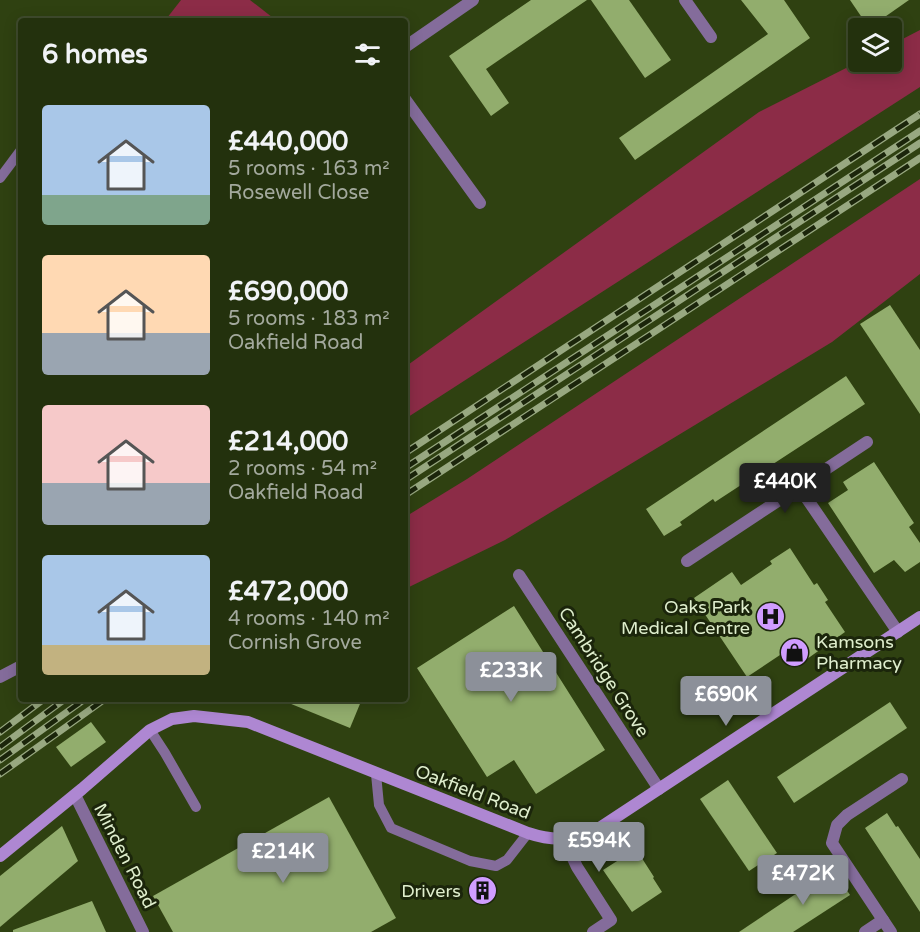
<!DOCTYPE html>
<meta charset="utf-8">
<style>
:root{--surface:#23310d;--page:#2f3d1b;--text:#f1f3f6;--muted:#a3a99d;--line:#404c2e;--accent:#8c9099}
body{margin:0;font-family:"Varela Round",sans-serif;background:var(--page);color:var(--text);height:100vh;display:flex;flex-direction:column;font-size:22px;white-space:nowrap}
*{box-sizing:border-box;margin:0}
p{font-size:20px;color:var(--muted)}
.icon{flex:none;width:33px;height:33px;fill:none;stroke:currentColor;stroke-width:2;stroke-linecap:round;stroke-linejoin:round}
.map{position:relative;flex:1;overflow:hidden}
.drawer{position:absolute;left:18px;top:18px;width:390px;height:684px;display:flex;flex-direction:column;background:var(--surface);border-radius:6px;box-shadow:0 3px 15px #0003,0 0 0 2px var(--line)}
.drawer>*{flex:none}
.fabs{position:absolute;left:848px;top:18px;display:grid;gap:12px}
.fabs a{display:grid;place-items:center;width:54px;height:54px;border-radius:6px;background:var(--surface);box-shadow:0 3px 15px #0003,0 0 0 2px var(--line);font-size:30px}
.price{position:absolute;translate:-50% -51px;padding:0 14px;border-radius:6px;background:var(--accent);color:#fff;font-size:20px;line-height:39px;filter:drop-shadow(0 2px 3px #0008)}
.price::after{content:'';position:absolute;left:50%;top:36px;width:18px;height:14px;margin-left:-9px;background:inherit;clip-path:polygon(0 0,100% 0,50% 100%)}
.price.selected{background:#222;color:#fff}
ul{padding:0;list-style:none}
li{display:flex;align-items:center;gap:18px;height:150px;padding:0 24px}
li span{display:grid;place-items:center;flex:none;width:168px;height:120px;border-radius:6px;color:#555}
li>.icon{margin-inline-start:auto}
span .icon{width:72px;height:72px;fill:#fffc;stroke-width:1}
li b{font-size:26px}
h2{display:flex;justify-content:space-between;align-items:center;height:72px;padding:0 24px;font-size:26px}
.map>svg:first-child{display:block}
.green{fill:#8c2c47}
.building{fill:#92ad6d}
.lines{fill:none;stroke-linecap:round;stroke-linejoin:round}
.lane{stroke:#846c9b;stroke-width:10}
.street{stroke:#846c9b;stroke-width:12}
.secondary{stroke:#ae87d2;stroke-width:12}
.rail-casing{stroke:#98a881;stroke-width:7}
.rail{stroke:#1b250b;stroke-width:4.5;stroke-dasharray:14;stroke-linecap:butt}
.labels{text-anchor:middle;stroke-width:6;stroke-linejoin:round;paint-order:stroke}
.poi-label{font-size:18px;fill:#dfeecd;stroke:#1b250b;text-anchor:end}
.street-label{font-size:18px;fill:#dfeecd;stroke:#1b250b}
</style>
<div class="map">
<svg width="920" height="932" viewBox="0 0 920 932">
<rect width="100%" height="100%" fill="#2f4111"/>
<!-- green -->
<g class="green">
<polygon points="181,0 250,0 277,21 171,21 167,18"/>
<polygon points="920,30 920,87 405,419 405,367 759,112 858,62 891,62 891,45"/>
<polygon points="920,179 920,274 832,342 505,540 405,589 405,517 467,479"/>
</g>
<!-- building -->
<g class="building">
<polygon points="531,0 587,0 486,69 509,103 491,116 449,56"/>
<polygon points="591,0 629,0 671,60 645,78"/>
<polygon points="741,0 784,0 810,38 635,160 619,138 768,34"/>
<polygon points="850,0 909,0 869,28"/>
<polygon points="890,305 920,350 920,414 860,324"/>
<polygon points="846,376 865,404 715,502 713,499 680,522 682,525 664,536 646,509"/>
<polygon points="874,462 914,523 909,527 920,543 920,562 905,572 894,560 874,573 828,503 848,490 843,482"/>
<polygon points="790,548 814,585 817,583 828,600 825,602 845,632 800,664 789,649 747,677 694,598 732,572 741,585 772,564 770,561"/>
<polygon points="514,606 605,750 536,794 514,760 487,777 417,668"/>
<polygon points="279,699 362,699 350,728"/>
<polygon points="890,702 907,728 794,803 777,777"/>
<polygon points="91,722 106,742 71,767 56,747"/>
<polygon points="728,780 777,853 749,871 700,799"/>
<polygon points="329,797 396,918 371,932 173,932 153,896"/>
<polygon points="887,813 896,827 898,826 920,859 920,912 865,828"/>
<polygon points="62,826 78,861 0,927 0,876"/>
<polygon points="636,849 654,877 653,878 662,892 632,912 603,870"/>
<polygon points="833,869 850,895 793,932 739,932"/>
<polygon points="92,901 106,932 13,932 13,930"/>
</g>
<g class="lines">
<!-- lane -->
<g class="lane">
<polyline points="0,178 21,150"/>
<polyline points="150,730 165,753 196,807"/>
<polyline points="376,774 379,805 391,828 470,861 496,866 507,860 528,833"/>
</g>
<!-- street -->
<g class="street">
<polyline points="685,0 711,37"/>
<polyline points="405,47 473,0"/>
<polyline points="405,99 480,203"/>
<polyline points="799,487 898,632"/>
<polyline points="687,561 867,442"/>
<polyline points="519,575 659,789"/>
<polyline points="0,677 21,666"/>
<polyline points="75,795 143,932"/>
<polyline points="564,839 577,867 611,920 593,932"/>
<polyline points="865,932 883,920"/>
<polyline points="891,932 832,843 837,825 847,815 902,779"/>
</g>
<!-- secondary -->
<path class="secondary" d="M0 856 82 789 150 730 172 719 194 716 248 722 528 833C555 842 573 840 598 829L920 617"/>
<defs>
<g id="rail">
<polyline points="405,453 920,114"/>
<polyline points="405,468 920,131"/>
<polyline points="405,480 920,143"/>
<polyline points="405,495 920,158"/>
<polyline points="0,732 44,699"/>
<polyline points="0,747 65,699"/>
<polyline points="0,760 85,699"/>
<polyline points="0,774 105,699"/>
</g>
</defs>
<!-- rail casing -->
<use href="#rail" class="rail-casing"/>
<!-- rail -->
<use href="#rail" class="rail"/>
</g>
<!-- icons -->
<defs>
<symbol id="hospital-disc" viewBox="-11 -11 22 22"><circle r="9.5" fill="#d09dff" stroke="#1b250b"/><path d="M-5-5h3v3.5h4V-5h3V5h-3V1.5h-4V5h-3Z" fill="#111"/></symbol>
<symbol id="shop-disc" viewBox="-11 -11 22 22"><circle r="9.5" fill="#d09dff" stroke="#1b250b"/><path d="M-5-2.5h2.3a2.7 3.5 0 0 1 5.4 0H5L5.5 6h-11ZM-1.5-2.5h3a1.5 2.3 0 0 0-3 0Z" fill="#111"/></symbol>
<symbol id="building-disc" viewBox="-11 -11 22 22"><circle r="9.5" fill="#d09dff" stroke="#1b250b"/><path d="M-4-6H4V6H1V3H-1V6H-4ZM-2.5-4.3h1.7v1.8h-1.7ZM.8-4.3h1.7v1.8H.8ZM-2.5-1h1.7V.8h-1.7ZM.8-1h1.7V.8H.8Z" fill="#111"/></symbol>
</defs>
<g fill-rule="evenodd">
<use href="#hospital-disc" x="754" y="600" width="33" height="33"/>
<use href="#shop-disc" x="778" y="636" width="33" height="33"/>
<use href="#building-disc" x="466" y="874" width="33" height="33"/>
</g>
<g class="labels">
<!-- poi labels -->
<g class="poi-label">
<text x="750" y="613">Oaks Park<tspan x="750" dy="21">Medical Centre</tspan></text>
<text x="816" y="648" text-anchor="start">Kamsons<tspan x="816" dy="21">Pharmacy</tspan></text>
<text x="461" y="897">Drivers</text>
</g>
<!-- street labels -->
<g class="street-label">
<text transform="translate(604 672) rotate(57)" y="6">Cambridge Grove</text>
<text transform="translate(473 792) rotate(21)" y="6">Oakfield Road</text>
<text transform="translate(125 856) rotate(63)" y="6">Minden Road</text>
</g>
</g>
</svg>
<div class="fabs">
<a><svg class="icon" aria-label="layers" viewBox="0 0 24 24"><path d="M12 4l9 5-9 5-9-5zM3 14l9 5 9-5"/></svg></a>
</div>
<b class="price selected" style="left:785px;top:514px">£440K</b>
<b class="price" style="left:511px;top:703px">£233K</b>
<b class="price" style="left:726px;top:727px">£690K</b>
<b class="price" style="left:599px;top:873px">£594K</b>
<b class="price" style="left:283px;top:884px">£214K</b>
<b class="price" style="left:803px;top:906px">£472K</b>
<section class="drawer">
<h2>6 homes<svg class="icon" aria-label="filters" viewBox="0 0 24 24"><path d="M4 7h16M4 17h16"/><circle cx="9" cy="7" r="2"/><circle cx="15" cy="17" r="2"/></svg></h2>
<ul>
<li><span style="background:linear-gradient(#a9c7e8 75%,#7fa58c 0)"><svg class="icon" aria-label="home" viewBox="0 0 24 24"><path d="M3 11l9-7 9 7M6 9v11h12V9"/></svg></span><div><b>£440,000</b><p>5 rooms · 163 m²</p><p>Rosewell Close</p></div></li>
<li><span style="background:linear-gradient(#ffd9b3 65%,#9aa5b1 0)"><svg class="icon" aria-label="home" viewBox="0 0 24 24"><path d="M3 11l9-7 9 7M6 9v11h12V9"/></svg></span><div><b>£690,000</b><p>5 rooms · 183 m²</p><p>Oakfield Road</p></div></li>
<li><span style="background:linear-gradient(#f6c9c9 65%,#9aa5b1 0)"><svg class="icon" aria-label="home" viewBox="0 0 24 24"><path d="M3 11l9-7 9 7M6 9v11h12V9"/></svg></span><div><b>£214,000</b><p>2 rooms · 54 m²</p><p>Oakfield Road</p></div></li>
<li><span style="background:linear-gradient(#a9c7e8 75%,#c2b280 0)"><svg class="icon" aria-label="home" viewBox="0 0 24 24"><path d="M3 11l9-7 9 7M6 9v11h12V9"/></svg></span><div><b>£472,000</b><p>4 rooms · 140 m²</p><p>Cornish Grove</p></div></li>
</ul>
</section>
</div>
